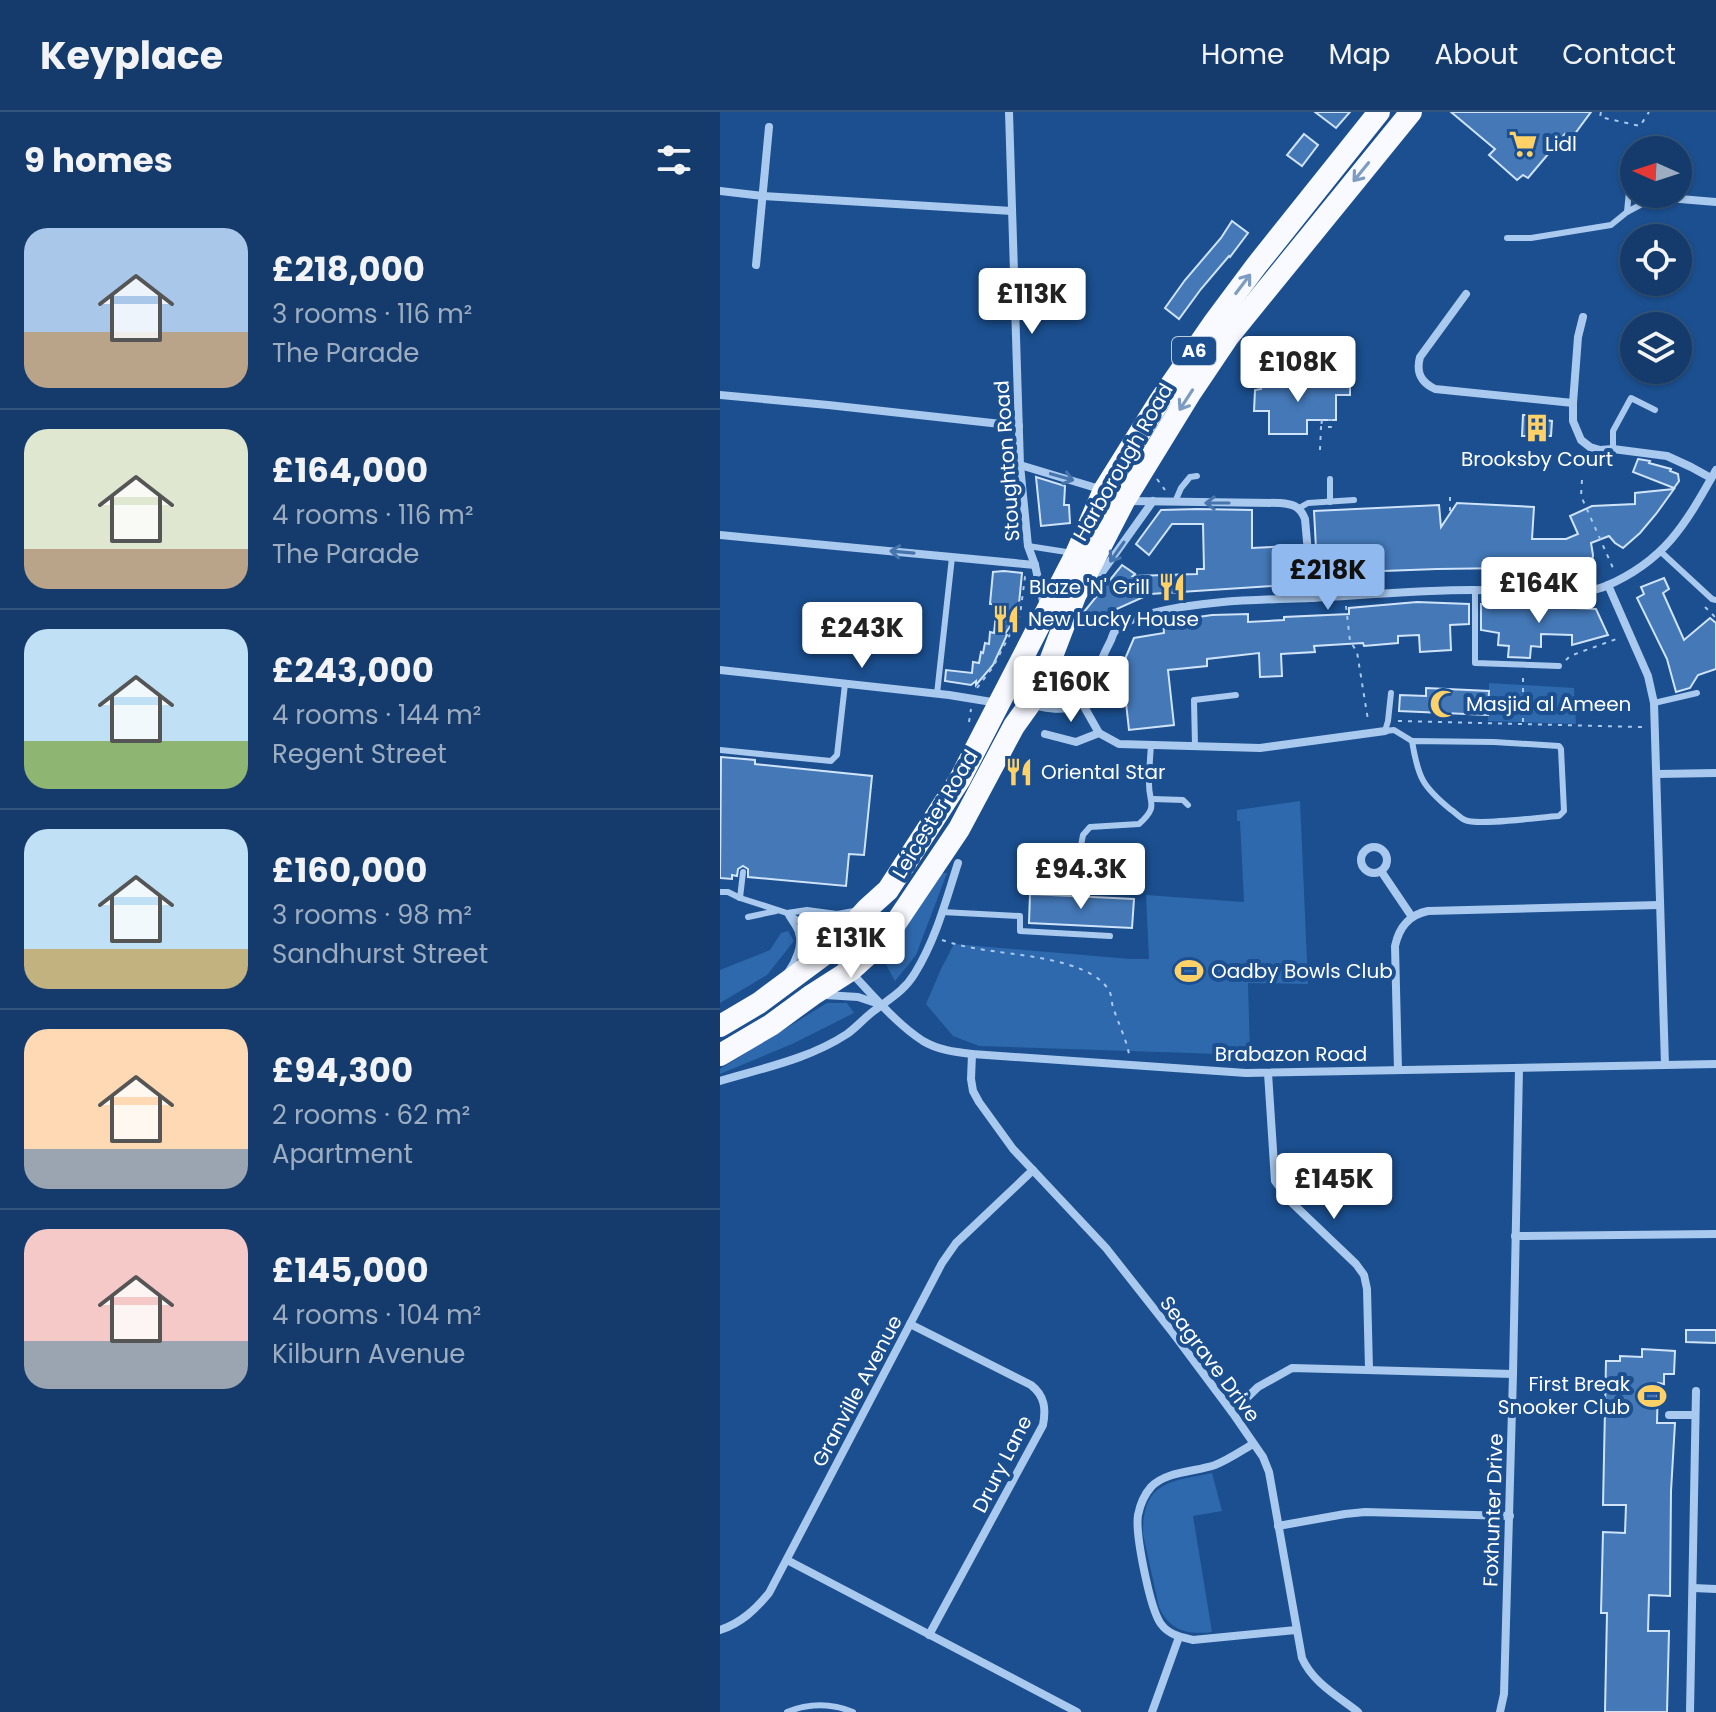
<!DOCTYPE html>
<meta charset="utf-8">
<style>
:root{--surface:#143b6b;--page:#1d4271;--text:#f1f3f6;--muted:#9dadc1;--line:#33557e;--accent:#90b9f0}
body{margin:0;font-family:Poppins,sans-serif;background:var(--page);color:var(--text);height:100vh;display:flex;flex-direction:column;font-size:30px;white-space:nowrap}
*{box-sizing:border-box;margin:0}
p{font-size:26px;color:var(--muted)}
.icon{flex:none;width:44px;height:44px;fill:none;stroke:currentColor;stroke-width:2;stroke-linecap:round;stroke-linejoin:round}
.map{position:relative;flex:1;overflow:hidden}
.side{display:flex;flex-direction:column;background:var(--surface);width:720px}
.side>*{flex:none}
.needle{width:52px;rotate:273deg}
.controls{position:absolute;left:900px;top:24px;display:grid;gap:16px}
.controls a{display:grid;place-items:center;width:72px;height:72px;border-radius:50%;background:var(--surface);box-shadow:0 2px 6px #0004,0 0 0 2px var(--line);font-size:40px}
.price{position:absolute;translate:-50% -68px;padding:0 18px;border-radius:8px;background:#fff;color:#222;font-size:26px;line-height:52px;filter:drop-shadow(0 2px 4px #0008)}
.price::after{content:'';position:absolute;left:50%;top:48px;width:24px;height:18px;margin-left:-12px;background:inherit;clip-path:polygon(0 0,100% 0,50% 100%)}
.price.selected{background:var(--accent);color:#111}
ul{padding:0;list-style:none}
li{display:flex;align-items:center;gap:24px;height:200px;padding:0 24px}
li+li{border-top:2px solid var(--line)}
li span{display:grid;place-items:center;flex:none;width:224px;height:160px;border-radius:24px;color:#555}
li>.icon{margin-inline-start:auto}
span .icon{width:96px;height:96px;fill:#fffc;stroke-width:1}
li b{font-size:34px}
h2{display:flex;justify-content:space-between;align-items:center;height:96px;padding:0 24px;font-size:34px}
header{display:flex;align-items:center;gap:48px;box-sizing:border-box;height:112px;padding:0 40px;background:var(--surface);border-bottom:2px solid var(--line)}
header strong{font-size:38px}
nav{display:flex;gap:44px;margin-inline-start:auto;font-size:28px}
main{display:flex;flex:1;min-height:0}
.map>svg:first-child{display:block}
.green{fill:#2e69ad}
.building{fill:#4478b7;stroke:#cfe3fa;stroke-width:2}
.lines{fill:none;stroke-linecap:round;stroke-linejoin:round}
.path{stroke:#a9c9ee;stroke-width:2;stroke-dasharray:4 6;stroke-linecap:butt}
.service{stroke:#a9c9ee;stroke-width:6}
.minor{stroke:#a9c9ee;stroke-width:8}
.trunk{stroke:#f8faff;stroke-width:22}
.oneway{stroke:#7e9cc1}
.oneway2{stroke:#4674ac}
.labels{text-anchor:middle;stroke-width:8;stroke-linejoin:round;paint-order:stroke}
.shield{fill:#1b4f8f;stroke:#bbcadd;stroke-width:2}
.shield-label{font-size:18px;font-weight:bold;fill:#fff}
.poi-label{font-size:20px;fill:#fff;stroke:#1b4f8f;text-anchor:start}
.street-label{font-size:20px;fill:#fff;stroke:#1b4f8f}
</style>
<header>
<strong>Keyplace</strong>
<nav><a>Home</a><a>Map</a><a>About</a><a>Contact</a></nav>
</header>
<main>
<section class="side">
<h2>9 homes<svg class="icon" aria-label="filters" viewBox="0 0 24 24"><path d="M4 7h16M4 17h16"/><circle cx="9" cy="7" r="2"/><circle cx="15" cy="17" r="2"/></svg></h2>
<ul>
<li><span style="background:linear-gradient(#a9c7e8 65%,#b9a48a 0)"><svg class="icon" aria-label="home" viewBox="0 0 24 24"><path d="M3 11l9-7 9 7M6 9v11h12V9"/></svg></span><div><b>£218,000</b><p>3 rooms · 116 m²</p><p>The Parade</p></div></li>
<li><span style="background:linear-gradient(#dfe7d0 75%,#b9a48a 0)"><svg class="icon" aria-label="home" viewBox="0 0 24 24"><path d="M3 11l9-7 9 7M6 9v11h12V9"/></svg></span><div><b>£164,000</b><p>4 rooms · 116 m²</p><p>The Parade</p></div></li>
<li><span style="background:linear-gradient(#bfe0f5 70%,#8fb573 0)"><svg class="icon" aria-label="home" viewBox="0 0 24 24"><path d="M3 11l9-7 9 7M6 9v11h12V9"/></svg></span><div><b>£243,000</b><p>4 rooms · 144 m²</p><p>Regent Street</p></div></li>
<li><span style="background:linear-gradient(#bfe0f5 75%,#c2b280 0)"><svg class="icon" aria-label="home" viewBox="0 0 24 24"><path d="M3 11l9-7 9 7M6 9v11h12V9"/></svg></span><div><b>£160,000</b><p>3 rooms · 98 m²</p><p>Sandhurst Street</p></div></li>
<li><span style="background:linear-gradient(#ffd9b3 75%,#9aa5b1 0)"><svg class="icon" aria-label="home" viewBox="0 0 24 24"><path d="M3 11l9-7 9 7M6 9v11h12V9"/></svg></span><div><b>£94,300</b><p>2 rooms · 62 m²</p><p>Apartment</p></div></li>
<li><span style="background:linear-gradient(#f6c9c9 70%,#9aa5b1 0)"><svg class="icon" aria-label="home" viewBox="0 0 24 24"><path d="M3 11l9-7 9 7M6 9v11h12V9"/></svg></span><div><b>£145,000</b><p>4 rooms · 104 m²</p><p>Kilburn Avenue</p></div></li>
</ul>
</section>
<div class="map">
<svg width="996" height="1600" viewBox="0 0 996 1600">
<rect width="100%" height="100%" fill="#1b4f8f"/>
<!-- green -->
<g class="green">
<polygon points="769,571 854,576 856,612 768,609"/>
<polygon points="580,689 588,872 528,871 530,943 259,934 233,924 206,892 221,857 234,832 410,847 429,847 426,783 524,790 520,709 517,709 517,698"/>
<polygon points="221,761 227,761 196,843 175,869 162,845"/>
<polygon points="68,819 74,829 47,863 0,891 0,858 50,838 61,821"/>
<polygon points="107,891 127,891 134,901 72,932 0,962 0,957"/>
<path d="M492 1361 502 1399 473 1404 492 1520C468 1523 450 1519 439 1495L423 1422C423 1369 449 1370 492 1361Z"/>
</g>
<!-- building -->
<g class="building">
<polygon points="595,0 630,0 616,16"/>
<polygon points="731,0 871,0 851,27 845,22 808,66 803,63 797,68 769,43 775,37"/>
<polygon points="584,22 598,33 582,54 567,43"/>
<polygon points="512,109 528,121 510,145 509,144 481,177 459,207 445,196 465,168 501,126"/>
<polygon points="540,270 630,270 630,283 616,283 616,308 587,308 587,322 549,322 549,299 534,299 535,278 541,277"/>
<polygon points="803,303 815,303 815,307 832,309 831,324 802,324"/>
<polygon points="918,347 930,349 929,351 951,357 950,359 958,362 959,369 954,376 913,360"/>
<polygon points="316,365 345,374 344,393 349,393 350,411 321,414"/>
<polygon points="954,377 936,402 920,421 903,436 895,431 889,424 871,431 873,443 872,451 855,448 858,455 717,457 637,460 638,472 598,474 594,399 719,393 721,415 737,391 814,395 812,427 846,427 858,422 850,404 872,394 915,392 915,381"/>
<polygon points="478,397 532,398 532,436 568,434 568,444 581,445 584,472 430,482 359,514 363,501 402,453 415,462 413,464 477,462 477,457 484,457 483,412 452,412 429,443 416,432 441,398"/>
<polygon points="284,459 302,461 298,502 285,522 287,523 273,553 256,573 256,569 251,573 225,569 226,558 252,561 253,550 259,551 261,540 263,541 265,531 269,532 270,520 274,521 277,493 270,492 273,460"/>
<polygon points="944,466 949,477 943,481 964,528 990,506 996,511 996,557 978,563 970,576 956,580 947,547 917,486 924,482 921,475"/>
<polygon points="697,490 749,492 749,512 730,513 731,538 700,540 699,523 678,524 678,531 644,534 643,531 594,534 595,540 561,542 562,564 540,565 539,541 487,547 487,554 448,558 454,613 409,618 402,554 414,526 444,521 443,510 492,503 528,502 528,510 564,508 564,505 629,502 629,496"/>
<polygon points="761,492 876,497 888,523 852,533 852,523 821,522 821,535 811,534 810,546 788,545 789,534 778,533 779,521 761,518"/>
<polygon points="706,576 769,579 768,603 679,599 680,583 706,584"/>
<polygon points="1,645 35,648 35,652 152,664 144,743 129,742 126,774 28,765 28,757 23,754 18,757 17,764 12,763 12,767 0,766"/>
<polygon points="310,782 414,787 412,816 309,811"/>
<polygon points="966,1218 996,1218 996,1231 966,1230"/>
<polygon points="922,1237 955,1239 954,1262 944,1262 944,1272 938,1271 937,1311 955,1311 951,1379 950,1484 929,1483 928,1519 949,1519 947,1600 885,1600 887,1501 881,1501 883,1420 905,1421 906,1393 883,1393 886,1249 900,1249 900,1244 922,1245"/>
</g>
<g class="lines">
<!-- path -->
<g class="path">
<polyline points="881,0 880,5 920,14 929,0"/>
<polyline points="600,338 601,315 611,315 612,308 602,308 601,315"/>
<polyline points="437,367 445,378"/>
<polyline points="862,368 861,384 893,456"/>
<polyline points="730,399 730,383"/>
<polyline points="626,494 630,529 637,540 648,608"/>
<polyline points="985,495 996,506"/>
<polyline points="846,548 850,544 899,526"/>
<polyline points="257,576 273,555 300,503 305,465 307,464"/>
<polyline points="678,609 923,615"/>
<polyline points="249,610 251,597"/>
<polyline points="803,610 803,565"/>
<path d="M222 828C234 832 246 835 259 837 292 843 368 846 388 877 392 882 391 889 393 895 398 911 406 926 409 942"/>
</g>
<!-- service -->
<g class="service">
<polyline points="907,100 912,47"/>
<polyline points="787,126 811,126 891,113 907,100 922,92 948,86"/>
<polyline points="893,337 893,319 911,286 935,298"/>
<polyline points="871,350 880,338"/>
<polyline points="455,390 461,376 470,365 477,364"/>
<polyline points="610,390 610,367"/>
<polyline points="579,396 588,391 634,388"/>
<polyline points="308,434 353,441"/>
<polyline points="940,439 992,487 996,488"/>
<polyline points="755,478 755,551 839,554"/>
<polyline points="671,581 668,609 665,619 674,618 692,629"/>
<polyline points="217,582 232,445"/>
<polyline points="934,591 977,581"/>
<path d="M692 629 774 630 839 634 841 637 844 699 839 704C821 705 757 714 745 708 740 706 735 700 730 697 702 674 698 665 692 629Z"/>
<polyline points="475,634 474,588 516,583"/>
<polyline points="0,638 111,649 117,643 125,572"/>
<polyline points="433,687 463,688 468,693"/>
<path d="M355 766 363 723 370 715 419 712C439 694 429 692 429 672 429 659 430 646 431 633"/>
<polyline points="0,780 8,780 20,786 67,801 82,811 107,836"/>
<polyline points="20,786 23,760"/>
<polyline points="222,800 300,804 300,819 390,824"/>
<polyline points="67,801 87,798 117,802 134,799"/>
<polyline points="28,805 56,799"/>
<path d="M68 859C75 849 82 833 78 821 77 815 71 809 68 803"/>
<path d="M67 1600C89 1591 111 1591 133 1600"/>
</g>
<!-- minor -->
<g class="minor">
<polyline points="289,0 300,353 308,434 315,453 324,494"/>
<polyline points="912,47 914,49"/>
<polyline points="0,79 43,84 292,99"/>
<polyline points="945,82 948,86 996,90"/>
<polyline points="36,153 49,15"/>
<path d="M746 182 700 245C696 260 700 270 715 277L853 291"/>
<polyline points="863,205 858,225 853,291 853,309 861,328 870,335 880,338 893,337 947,344 971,355 991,366"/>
<polyline points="0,283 108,293 299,314"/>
<polyline points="300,353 383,378"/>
<path d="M408 389 560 391C573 392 580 394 585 407L592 485"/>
<polyline points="0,423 315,453"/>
<polyline points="888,473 928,564 934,591 945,953"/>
<polyline points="366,477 373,473 433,389"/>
<polyline points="0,558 229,583 278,591"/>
<polyline points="362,591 379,621 399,632 540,636 665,619"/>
<path d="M310 593C321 594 335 599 346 596 370 591 374 574 380 553 382 545 386 538 390 530 392 527 392 523 395 519 404 509 420 504 433 501 484 488 537 488 590 486 644 483 699 478 753 478 786 478 859 486 886 474 946 448 966 411 996 358"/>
<polyline points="325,622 356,630 379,621"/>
<polyline points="937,662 996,661"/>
<circle cx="654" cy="748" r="13"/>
<polyline points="661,759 692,805"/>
<path d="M112 841C141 868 170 908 203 929 218 938 235 940 252 942L526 961 996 952"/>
<polyline points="105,883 138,885 162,893"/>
<path d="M252 942 251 967 253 979 259 990 293 1037 386 1136 453 1221 512 1300 543 1345 549 1360 582 1546C593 1571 618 1584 638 1600"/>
<path d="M678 958 675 834C679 816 688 803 708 799L939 793"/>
<polyline points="548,961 555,1069 568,1087 636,1152 644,1163 647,1177 649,1257"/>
<path d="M0 969C43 956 89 947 127 922 137 915 145 905 155 898 171 886 185 878 195 861 216 827 226 788 238 751"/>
<polyline points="795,1124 996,1122"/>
<path d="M190 1212 311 1273C325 1284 326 1297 323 1313L209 1523"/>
<polyline points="512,1300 538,1275 572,1256 793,1262"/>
<polyline points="949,1303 975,1303"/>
<path d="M533 1332C521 1339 508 1348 495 1353 475 1360 446 1359 431 1375 424 1383 420 1393 418 1403 415 1422 430 1497 441 1512 449 1523 461 1525 473 1528L576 1518"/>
<polyline points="558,1414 625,1402 645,1400 790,1404"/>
<polyline points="67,1448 357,1600"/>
<polyline points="973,1476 996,1477"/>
<path d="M0 1518C21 1511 35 1498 49 1481L222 1151 236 1131 313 1058"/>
<polyline points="432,1600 459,1525"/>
<polyline points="780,1600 784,1582 793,1262 799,956"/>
<polyline points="970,1600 976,1279"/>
</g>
<!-- trunk -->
<g class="trunk">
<polyline points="0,914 39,891 109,839 147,797 168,778 240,667 356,442 384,378 439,290 495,209 536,154 659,0"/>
<polyline points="0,943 51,913 92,883 131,858 151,840 171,818 239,717 294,614 309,593 329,552 355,484 404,389 471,280 508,225 691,0"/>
</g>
</g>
<!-- one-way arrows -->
<defs><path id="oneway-shaft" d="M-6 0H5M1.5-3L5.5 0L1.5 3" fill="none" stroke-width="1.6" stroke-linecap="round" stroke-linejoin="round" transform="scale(2)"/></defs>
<g class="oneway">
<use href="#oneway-shaft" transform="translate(641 60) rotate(129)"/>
<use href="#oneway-shaft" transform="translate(523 172) rotate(-53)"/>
<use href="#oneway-shaft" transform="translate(466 288) rotate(123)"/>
</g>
<g class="oneway2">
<use href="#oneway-shaft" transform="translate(342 365) rotate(16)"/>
<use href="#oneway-shaft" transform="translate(497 391) rotate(180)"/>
<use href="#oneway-shaft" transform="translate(182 440) rotate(-175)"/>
<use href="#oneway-shaft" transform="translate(397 440) rotate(125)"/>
</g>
<!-- icons -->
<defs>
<symbol id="supermarket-bare" viewBox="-9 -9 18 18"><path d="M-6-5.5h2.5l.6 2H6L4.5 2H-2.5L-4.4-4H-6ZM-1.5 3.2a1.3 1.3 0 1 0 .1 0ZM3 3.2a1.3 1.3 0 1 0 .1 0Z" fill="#ffd166" stroke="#1b4f8f" stroke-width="2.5" paint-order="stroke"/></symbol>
<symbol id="building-bare" viewBox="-9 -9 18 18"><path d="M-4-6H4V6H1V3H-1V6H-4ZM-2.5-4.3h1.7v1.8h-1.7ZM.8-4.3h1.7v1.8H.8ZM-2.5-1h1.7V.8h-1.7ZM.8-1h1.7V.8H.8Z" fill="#ffd166" stroke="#1b4f8f" stroke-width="2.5" paint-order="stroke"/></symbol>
<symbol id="restaurant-bare" viewBox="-9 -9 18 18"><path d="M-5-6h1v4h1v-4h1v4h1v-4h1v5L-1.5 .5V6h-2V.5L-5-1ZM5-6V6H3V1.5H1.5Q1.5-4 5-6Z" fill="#ffd166" stroke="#1b4f8f" stroke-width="2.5" paint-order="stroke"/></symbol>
<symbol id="mosque-bare" viewBox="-9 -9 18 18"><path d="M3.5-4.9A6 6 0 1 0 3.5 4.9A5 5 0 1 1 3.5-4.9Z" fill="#ffd166" stroke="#1b4f8f" stroke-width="2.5" paint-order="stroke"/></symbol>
<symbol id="stadium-bare" viewBox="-9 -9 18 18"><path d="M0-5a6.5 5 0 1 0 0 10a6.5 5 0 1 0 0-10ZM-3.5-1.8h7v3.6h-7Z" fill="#ffd166" stroke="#1b4f8f" stroke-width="2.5" paint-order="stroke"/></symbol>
</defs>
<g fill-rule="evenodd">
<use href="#supermarket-bare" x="783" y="12" width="40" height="40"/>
<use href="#building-bare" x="797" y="296" width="40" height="40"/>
<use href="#restaurant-bare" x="432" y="455" width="40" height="40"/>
<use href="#restaurant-bare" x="266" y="487" width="40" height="40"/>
<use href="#mosque-bare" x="704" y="572" width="40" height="40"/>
<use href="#restaurant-bare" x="279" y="640" width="40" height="40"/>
<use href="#stadium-bare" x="449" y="839" width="40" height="40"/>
<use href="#stadium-bare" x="912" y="1264" width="40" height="40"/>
</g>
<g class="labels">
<!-- shield labels -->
<rect class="shield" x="452" y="225" width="44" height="28" rx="6"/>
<g class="shield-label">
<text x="474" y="245">A6</text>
</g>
<!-- poi labels -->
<g class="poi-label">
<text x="825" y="39">Lidl</text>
<text x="817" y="354" text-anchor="middle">Brooksby Court</text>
<text x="430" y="482" text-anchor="end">Blaze 'N' Grill</text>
<text x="308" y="514">New Lucky House</text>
<text x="746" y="599">Masjid al Ameen</text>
<text x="321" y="667">Oriental Star</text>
<text x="491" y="866">Oadby Bowls Club</text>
<text x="910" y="1279" text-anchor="end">First Break<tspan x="910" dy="23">Snooker Club</tspan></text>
</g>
<!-- street labels -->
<g class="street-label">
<text transform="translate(287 349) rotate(-94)" y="7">Stoughton Road</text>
<text transform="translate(403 350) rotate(-60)" y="7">Harborough Road</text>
<text transform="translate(215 702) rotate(-59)" y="7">Leicester Road</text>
<text x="571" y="949">Brabazon Road</text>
<text transform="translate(490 1247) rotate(53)" y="7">Seagrave Drive</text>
<text transform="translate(137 1279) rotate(-62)" y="7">Granville Avenue</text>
<text transform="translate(282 1352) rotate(-63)" y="7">Drury Lane</text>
<text transform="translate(773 1398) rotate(-88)" y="7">Foxhunter Drive</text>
</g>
</g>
</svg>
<div class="controls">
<a><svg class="needle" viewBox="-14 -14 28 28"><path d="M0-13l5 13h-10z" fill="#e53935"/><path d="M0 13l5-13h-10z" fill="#9dadc1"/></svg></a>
<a><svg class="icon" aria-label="locate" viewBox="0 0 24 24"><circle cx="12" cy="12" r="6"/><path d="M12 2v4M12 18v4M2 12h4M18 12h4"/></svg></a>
<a><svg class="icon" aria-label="layers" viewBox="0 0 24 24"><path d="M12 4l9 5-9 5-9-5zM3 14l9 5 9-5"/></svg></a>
</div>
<b class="price" style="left:312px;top:224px">£113K</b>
<b class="price" style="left:578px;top:292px">£108K</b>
<b class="price selected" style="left:608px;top:500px">£218K</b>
<b class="price" style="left:819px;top:513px">£164K</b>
<b class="price" style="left:142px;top:558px">£243K</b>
<b class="price" style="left:351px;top:612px">£160K</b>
<b class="price" style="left:361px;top:799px">£94.3K</b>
<b class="price" style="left:131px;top:868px">£131K</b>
<b class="price" style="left:614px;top:1109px">£145K</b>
</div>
</main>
